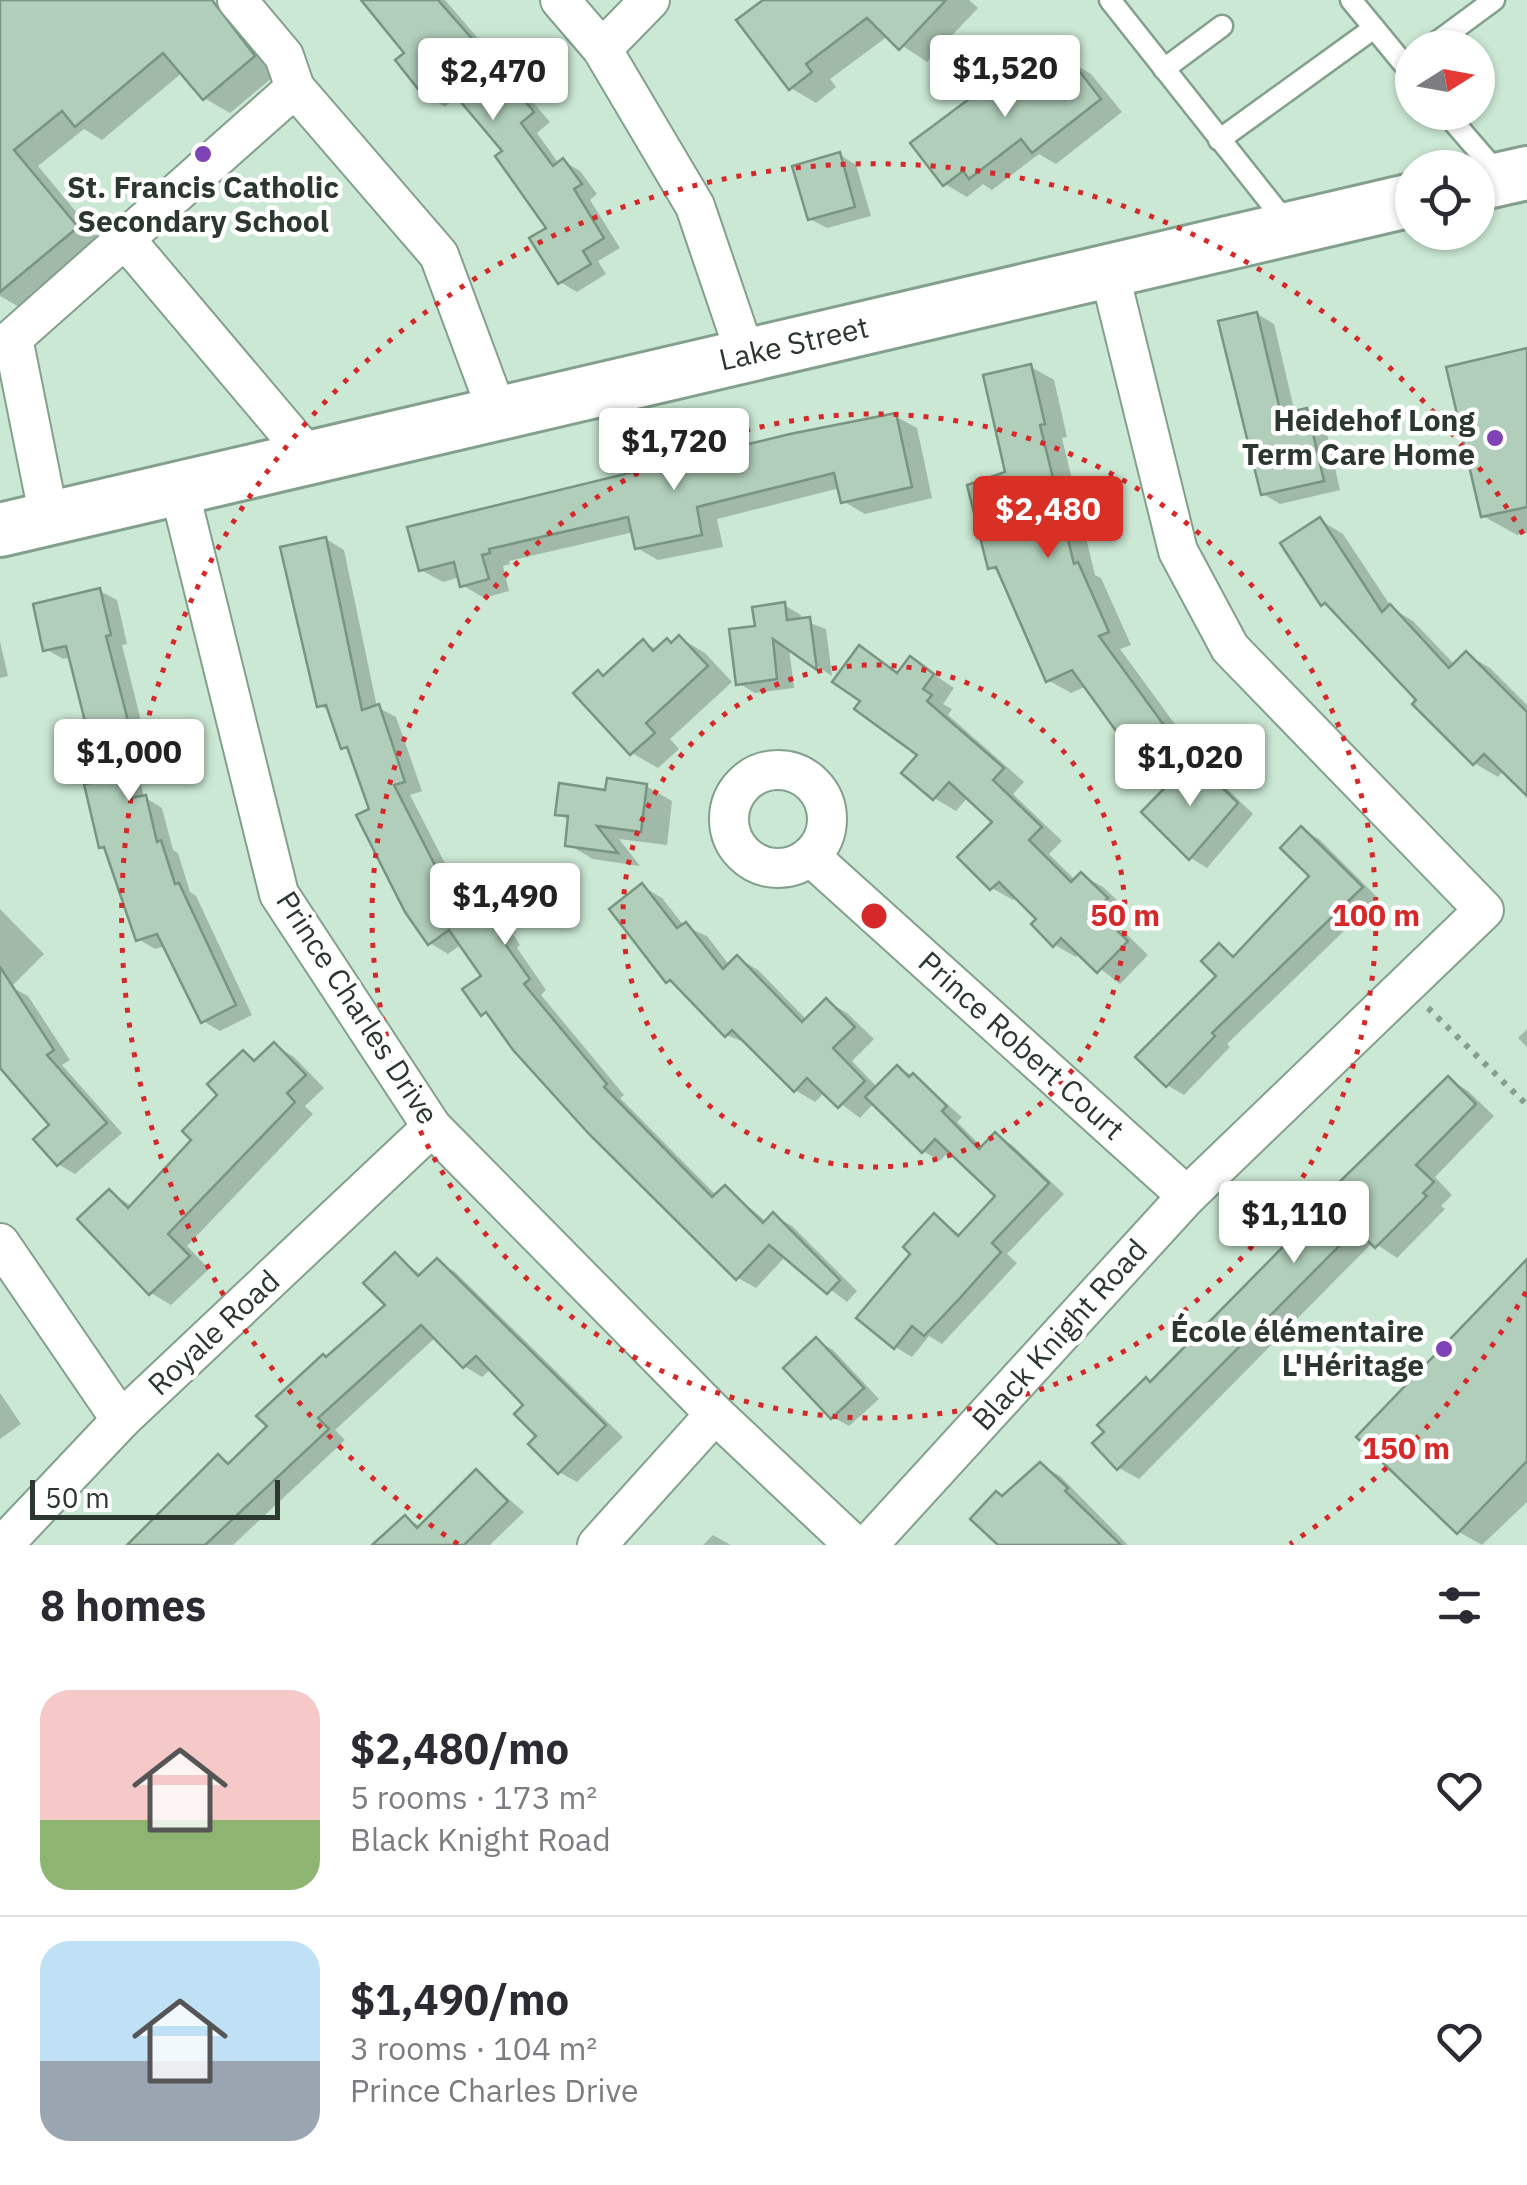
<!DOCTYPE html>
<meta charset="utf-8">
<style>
:root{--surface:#fff;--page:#f2f2f3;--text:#2b2b33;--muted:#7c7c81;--line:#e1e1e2;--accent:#d93025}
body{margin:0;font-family:"IBM Plex Sans",sans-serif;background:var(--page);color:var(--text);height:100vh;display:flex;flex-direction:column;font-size:38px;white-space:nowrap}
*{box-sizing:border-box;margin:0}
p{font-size:32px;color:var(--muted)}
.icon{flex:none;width:55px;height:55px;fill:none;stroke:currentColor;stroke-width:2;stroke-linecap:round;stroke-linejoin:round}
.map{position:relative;height:1545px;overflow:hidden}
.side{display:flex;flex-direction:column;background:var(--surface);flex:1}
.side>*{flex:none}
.needle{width:65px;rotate:79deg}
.fabs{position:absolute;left:1395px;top:30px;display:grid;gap:20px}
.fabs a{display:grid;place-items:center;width:100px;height:100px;border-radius:50%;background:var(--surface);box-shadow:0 2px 8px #0004;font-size:50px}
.scale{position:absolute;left:30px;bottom:25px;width:250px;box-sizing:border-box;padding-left:10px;border:5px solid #2b372f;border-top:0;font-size:28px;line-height:35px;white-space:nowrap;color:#2b372f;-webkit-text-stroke:8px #fff;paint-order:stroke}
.price{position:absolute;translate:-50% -85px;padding:0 22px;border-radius:10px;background:#fff;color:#222;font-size:32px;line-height:65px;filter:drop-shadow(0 2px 5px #0008)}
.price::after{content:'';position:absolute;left:50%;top:60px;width:30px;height:22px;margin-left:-15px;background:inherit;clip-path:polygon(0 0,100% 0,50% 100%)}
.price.selected{background:var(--accent);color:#fff}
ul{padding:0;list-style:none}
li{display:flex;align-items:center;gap:30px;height:250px;padding:0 40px}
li+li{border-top:2px solid var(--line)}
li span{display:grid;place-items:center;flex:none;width:280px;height:200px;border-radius:30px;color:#555}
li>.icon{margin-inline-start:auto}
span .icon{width:120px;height:120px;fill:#fffc;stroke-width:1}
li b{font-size:42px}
h2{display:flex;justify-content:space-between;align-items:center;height:120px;padding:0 40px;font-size:42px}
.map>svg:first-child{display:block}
.shadow{fill:#0003}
.building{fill:#b0ceb9;stroke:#789581;stroke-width:2.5}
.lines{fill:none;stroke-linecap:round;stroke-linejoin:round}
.service-casing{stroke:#83a08c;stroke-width:25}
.minor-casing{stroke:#83a08c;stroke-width:42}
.secondary-casing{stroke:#83a08c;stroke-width:58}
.path{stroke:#879d8d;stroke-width:6;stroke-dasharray:5 8;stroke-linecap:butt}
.service{stroke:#fff;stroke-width:20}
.minor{stroke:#fff;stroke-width:38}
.secondary{stroke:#fff;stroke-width:52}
.ring{fill:none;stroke:#d62828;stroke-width:5;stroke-dasharray:5 10}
.poi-dot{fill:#7f42b7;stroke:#fff;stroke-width:4}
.labels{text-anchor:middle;stroke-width:9;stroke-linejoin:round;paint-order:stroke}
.poi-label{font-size:30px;font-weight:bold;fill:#2b372f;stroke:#fff;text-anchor:end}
.street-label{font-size:30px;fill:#2b372f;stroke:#fff}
.centre{fill:#d62828;stroke:#fff;stroke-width:5}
.ring-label{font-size:30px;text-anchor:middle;font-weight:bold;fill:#d62828;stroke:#fff;stroke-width:9;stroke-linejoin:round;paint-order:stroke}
</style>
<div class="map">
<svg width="1527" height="1545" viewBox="0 0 1527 1545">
<rect width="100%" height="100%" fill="#cae8d3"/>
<!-- shadow -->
<g class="shadow">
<polygon points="0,0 211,2 236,16 279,72 230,113 204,98 183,72 102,140 84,129 38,166 102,243 23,309 0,296"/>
<polygon points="365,0 445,0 550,122 537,133 559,164 563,161 580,171 597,194 590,200 620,248 598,261 606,274 577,292 560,282 550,228 506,151 459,95 445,107 428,97 407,53"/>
<polygon points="763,0 969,0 978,8 927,62 888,36 830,79 836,87 816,103 791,88 740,20"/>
<polygon points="1069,61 1091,74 1122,112 1056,164 1039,154 992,190 983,184 967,197 945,184 1020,64 1045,80"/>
<polygon points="840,155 856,165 871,216 827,228 810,219"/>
<polygon points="1257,314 1274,324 1295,413 1307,410 1324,420 1340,490 1280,504 1263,494"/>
<polygon points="1527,351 1527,533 1517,535 1483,516"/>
<polygon points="1031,367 1054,380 1067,437 1062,438 1095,575 1101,578 1131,645 1120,649 1188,742 1157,765 1134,752 1087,686 1071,693 1048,680 1002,574 990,567"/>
<polygon points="895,416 917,428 932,498 865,514 843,501 840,488 717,519 723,547 658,560 637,548 634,532 509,561 510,564 503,566 509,591 484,598 462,585 460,577 443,582 421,570"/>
<polygon points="1320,520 1343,534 1392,608 1413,621 1455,665 1466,654 1490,668 1527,705 1527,792 1504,770 1498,777 1474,763 1337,612 1323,604"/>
<polygon points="326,539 344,550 377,707 396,717 422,791 410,795 453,879 464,872 482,883 516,932 513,934 520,945 517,948 546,990 541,995 624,1095 620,1098 717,1196 725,1188 767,1222 774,1216 792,1226 857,1291 847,1302 786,1256 756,1288 738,1278 591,1132 465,989 484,976 462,944 448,954 430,943 352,752 343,747 331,712 319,705"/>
<polygon points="100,591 117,600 127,644 122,645 149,753 134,757 144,797 162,808 173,850 178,853 190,892 196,896 252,1015 220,1031 203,1021 165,946 155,949 138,939 108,851 101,847 103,782 71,657 63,659 46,649"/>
<polygon points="784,605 801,615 802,620 826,629 832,676 789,648 794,688 755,693 738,683 757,628"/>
<polygon points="680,638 705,653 732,682 670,739 679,749 658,768 632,753 576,693 598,673 606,677 643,642 658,650"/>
<polygon points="0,641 8,676 0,678"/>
<polygon points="860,649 900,674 911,659 954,688 943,704 952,709 948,715 1024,782 1013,794 1062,841 1049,854 1076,881 1082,875 1103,887 1129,911 1116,924 1148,955 1120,984 1080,953 1076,957 1055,945 1039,919 1017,897 1013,900 992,888 996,822 968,797 956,811 934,798 920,755 863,700"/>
<polygon points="1193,762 1210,772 1253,814 1207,868 1191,858"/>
<polygon points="646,786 672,801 667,845 619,839 640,866 593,859 567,844 570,821 557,813 607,793"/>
<polygon points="1302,830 1319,839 1378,898 1227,1044 1230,1047 1184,1095 1167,1085 1219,976 1219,947 1237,957 1313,876"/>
<polygon points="642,886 662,898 684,926 707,936 730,966 738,958 758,970 807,1020 827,1001 847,1013 874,1039 852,1061 878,1088 897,1068 914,1076 962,1117 957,1122 983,1148 996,1136 1012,1145 1064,1194 1007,1254 1017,1263 942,1344 929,1336 912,1357 895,1347 913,1253 934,1216 962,1236 998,1196 950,1150 940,1161 923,1151 874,1103 860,1118 825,1092 815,1102 795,1090 749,1044 726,1035 682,989 668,981"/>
<polygon points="0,909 44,954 11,987 28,996 70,1060 62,1065 122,1133 75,1174 58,1164 52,1125 0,1069"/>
<polygon points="1527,1029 1527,1047 1518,1038"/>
<polygon points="274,1045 294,1057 324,1088 305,1106 313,1114 187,1246 209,1269 171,1305 151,1293 110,1192 133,1207 195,1140 244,1053 258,1061"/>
<polygon points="1449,1079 1468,1091 1494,1116 1435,1177 1452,1195 1441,1206 1445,1209 1397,1258 1373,1242 1139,1479 1119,1468 1152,1384"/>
<polygon points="395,1256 423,1276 437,1261 455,1272 623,1437 577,1482 559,1472 527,1405 492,1368 482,1377 464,1366 436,1337 335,1430 345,1440 233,1545 133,1545 171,1505 169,1502 219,1457 231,1464 328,1359 389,1306"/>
<polygon points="1527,1263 1527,1502 1482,1545 1459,1532"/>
<polygon points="816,1340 833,1350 879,1399 849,1426 833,1417"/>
<polygon points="0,1393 21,1424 0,1439"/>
<polygon points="1041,1465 1060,1476 1128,1545 1002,1545 1003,1498"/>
<polygon points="477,1472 524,1512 490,1545 376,1545 405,1518 422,1527"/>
<polygon points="713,1535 729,1544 730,1545 703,1545"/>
</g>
<!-- building -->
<g class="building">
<polygon points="0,0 212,0 255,56 203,100 163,53 75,127 62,111 14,150 78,227 0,292"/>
<polygon points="361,0 438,0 496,66 534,112 521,123 553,166 563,158 582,184 574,189 604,238 583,251 591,264 558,284 529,238 546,228 495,156 502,151 445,83 426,99 395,60 404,53"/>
<polygon points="763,0 946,0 899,50 867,18 806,64 812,72 789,90 736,20"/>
<polygon points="1069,58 1101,99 1032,153 1021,139 969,179 963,171 943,186 910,143 1020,61 1038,83"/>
<polygon points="840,152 855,207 808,220 792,166"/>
<polygon points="1257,312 1281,414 1307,408 1324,481 1261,495 1218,321"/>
<polygon points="1527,348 1527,507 1481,517 1446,367"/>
<polygon points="1031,364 1045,424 1040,425 1074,564 1078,562 1109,632 1099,636 1166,728 1132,753 1072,670 1046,682 996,567 988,569 967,485 1005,472 983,375"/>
<polygon points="896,413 912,487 841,503 834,473 697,507 702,535 635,549 628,517 489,549 490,553 482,555 489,579 460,587 454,562 419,571 407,527 790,434"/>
<polygon points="1320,517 1382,612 1390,604 1449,668 1466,651 1527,712 1527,796 1484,754 1473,765 1412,704 1416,700 1325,603 1321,606 1280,543"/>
<polygon points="326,537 362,710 379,704 405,782 394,785 444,883 464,869 499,921 496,923 504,934 500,937 530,979 524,984 607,1084 604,1087 712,1197 725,1185 763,1223 773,1212 840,1280 827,1294 769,1245 736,1280 589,1134 513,1050 486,1012 481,1016 462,989 481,976 449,930 428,945 405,912 356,815 369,809 347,747 341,749 326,705 317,707 280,547"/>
<polygon points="100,588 111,635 106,636 134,744 118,748 131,798 146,795 157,842 161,840 175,884 179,883 236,1005 201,1023 157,934 136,941 104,847 99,848 84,784 100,781 66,646 43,651 33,604"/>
<polygon points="785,602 787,620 810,617 817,670 773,639 777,679 736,685 729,629 755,626 752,607"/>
<polygon points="679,635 708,666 646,723 655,733 630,755 573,693 598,670 603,676 643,639 653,651 667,638 671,643"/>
<polygon points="859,645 897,673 910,656 934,674 923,689 932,695 927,701 1004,768 993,780 1042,827 1029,840 1071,882 1081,872 1108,898 1096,910 1128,941 1097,973 1061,938 1053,947 1031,924 1036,919 999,882 990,890 957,857 992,822 949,782 933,800 901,773 917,755 854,709 860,701 832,682"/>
<polygon points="1193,759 1238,803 1189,860 1141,812"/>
<polygon points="607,778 647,784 641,832 597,826 618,853 565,846 568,816 555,815 559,783 605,790"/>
<polygon points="1301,826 1363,887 1212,1033 1215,1036 1166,1087 1135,1057 1216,976 1201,961 1219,943 1233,957 1309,876 1280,848"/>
<polygon points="642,883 677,928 686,922 723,969 737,955 802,1022 826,998 855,1027 833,1048 865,1081 838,1108 807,1078 794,1092 732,1030 725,1037 670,980 666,983 609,909"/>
<polygon points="0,967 54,1050 47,1055 107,1123 57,1166 33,1139 49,1125 0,1068"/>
<polygon points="274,1042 306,1075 287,1093 295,1102 168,1234 190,1256 149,1295 77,1219 109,1189 128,1208 191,1140 182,1131 217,1095 207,1084 243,1050 254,1061"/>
<polygon points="897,1065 909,1077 913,1073 947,1106 942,1111 979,1149 995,1132 1049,1183 992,1243 1001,1252 960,1298 924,1336 912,1326 894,1349 856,1318 910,1254 903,1247 934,1213 958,1236 995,1196 935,1139 922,1153 865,1097"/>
<polygon points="1448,1076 1476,1104 1416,1165 1434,1182 1423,1193 1427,1196 1375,1248 1356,1229 1117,1470 1092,1443 1104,1432 1097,1425 1146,1377 1150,1382 1328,1201 1324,1197"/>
<polygon points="395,1252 418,1276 437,1258 606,1425 558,1474 528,1444 536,1436 514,1414 523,1405 476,1356 463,1368 421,1325 318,1418 329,1429 205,1545 127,1545 218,1454 228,1464 267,1426 256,1416 323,1354 326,1357 385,1305 363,1283"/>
<polygon points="1527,1259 1527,1461 1457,1534 1356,1437"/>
<polygon points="816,1337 864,1388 831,1419 783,1368"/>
<polygon points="1040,1462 1068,1488 1065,1491 1121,1545 998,1545 970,1519 996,1491 1002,1496"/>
<polygon points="476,1469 508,1501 464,1545 372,1545 405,1515 417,1528"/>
</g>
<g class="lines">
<defs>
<g id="service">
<polyline points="1110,0 1289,226"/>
<polyline points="1351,0 1412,74"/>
<polyline points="1429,48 1494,0"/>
<polyline points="1164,69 1222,26"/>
<polyline points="1445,112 1501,177"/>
<polyline points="1219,140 1374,28"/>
</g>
<g id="minor">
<polyline points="237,0 284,56 295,88"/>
<polyline points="560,0 602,49 695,206 746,356"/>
<polyline points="602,49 650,0"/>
<polyline points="125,239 310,458"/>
<polyline points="179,489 279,894 432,1127 715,1414 854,1545"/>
<polyline points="49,518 13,338 295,88 439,255 498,414"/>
<circle cx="778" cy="819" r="49"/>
<polyline points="810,856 1187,1196"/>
<polyline points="0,1243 121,1420"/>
<polyline points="3,1545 121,1420 432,1127"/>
<polyline points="597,1545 715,1414"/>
<polyline points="868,1545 1187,1196 1484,910 1230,648 1178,551 1109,271"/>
</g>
<g id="secondary">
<polyline points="1478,184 1527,173"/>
<polyline points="0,530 1412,200"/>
</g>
</defs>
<!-- service casing -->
<use href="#service" class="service-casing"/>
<!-- minor casing -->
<use href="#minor" class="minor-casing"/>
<!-- secondary casing -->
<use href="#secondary" class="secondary-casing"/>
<!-- path -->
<polyline class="path" points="1428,1008 1527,1105"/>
<!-- service -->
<use href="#service" class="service"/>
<!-- minor -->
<use href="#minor" class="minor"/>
<!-- secondary -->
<use href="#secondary" class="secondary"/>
</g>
<!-- distance rings -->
<g class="ring">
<circle cx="874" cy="916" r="251"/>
<circle cx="874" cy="916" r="502"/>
<path d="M1526 1292A753 753 0 0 1 1290 1544M458 1544A753 753 0 1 1 1526 539"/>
</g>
<!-- markers -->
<g class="poi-dot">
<circle cx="203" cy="154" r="10"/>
<circle cx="1495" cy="438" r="10"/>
<circle cx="1444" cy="1349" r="10"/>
</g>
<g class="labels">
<!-- poi labels -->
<g class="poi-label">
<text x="203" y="198" text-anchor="middle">St. Francis Catholic<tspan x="203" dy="34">Secondary School</tspan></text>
<text x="1475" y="431">Heidehof Long<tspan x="1475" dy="34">Term Care Home</tspan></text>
<text x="1424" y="1342">École élémentaire<tspan x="1424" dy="34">L'Héritage</tspan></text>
</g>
<!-- street labels -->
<g class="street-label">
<text transform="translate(794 344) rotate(-13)" y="10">Lake Street</text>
<text transform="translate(357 1008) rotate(57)" y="10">Prince Charles Drive</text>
<text transform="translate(1021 1046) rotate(42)" y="10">Prince Robert Court</text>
<text transform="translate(214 1333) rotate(-43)" y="10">Royale Road</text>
<text transform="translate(1060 1335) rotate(-48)" y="10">Black Knight Road</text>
</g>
</g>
<circle cx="874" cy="916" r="15" class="centre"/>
<g class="ring-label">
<text x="1125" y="926">50 m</text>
<text x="1376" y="926">100 m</text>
<text x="1406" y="1459">150 m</text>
</g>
</svg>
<div class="fabs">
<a><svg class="needle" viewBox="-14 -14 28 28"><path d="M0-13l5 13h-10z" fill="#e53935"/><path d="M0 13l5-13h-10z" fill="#7c7c81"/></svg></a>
<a><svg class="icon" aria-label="locate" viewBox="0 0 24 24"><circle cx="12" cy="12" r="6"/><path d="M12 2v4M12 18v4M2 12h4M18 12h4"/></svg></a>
</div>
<div class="scale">50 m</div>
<b class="price" style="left:1005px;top:120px">$1,520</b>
<b class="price" style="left:493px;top:123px">$2,470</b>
<b class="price" style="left:674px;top:493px">$1,720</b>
<b class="price selected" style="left:1048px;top:561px">$2,480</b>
<b class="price" style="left:129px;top:804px">$1,000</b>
<b class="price" style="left:1190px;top:809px">$1,020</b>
<b class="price" style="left:505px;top:948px">$1,490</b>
<b class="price" style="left:1294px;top:1266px">$1,110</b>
</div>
<section class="side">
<h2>8 homes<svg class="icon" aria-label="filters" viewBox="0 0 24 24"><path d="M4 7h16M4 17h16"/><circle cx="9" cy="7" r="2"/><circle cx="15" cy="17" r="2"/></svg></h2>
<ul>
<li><span style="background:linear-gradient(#f6c9c9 65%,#8fb573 0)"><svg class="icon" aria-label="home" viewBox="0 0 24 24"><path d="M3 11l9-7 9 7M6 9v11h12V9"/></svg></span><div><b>$2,480/mo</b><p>5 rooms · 173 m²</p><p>Black Knight Road</p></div><svg class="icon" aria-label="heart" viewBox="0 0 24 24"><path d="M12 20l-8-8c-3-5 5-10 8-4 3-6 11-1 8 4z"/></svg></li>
<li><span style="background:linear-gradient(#bfe0f5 60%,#9aa5b1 0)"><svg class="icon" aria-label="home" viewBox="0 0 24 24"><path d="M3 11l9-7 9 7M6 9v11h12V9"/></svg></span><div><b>$1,490/mo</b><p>3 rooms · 104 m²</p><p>Prince Charles Drive</p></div><svg class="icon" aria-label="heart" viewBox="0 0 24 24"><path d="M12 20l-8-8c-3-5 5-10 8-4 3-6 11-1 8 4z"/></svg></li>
</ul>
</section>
